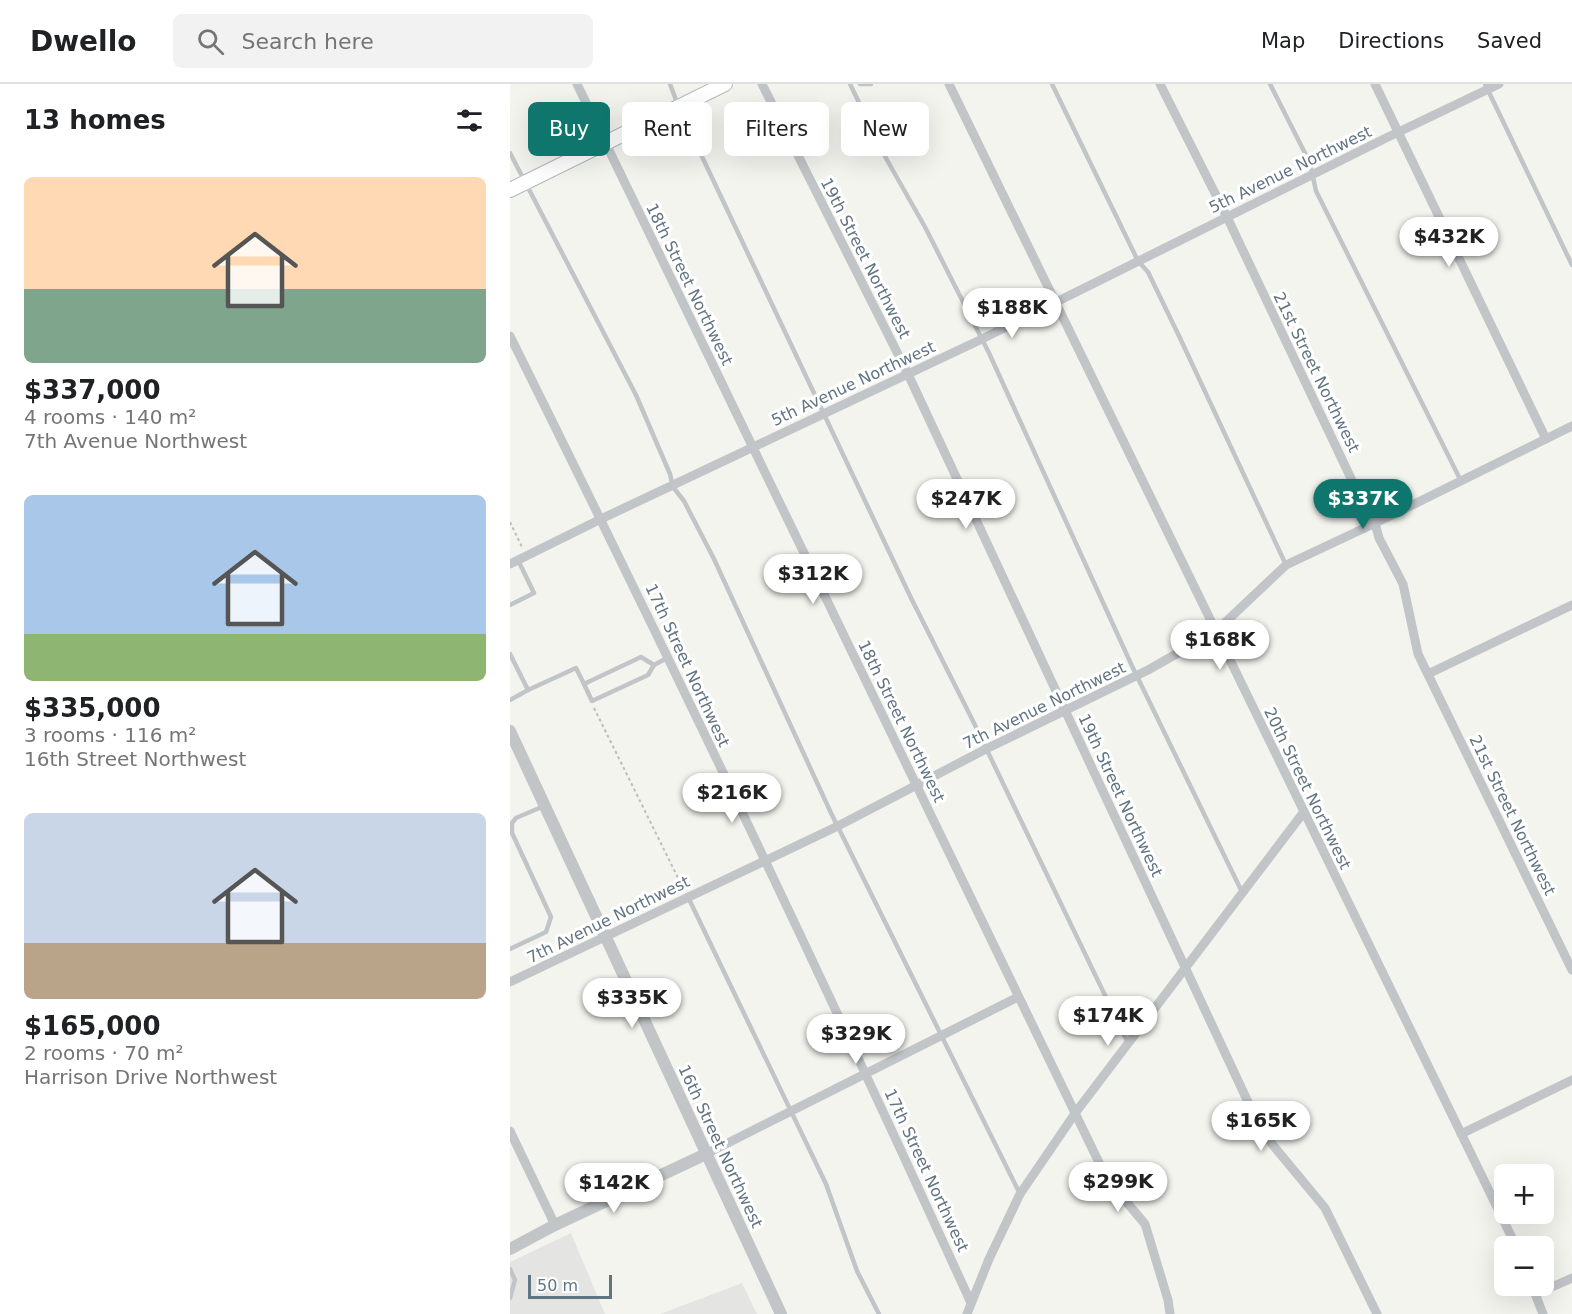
<!DOCTYPE html>
<meta charset="utf-8">
<style>
:root{--surface:#fff;--page:#f2f2f2;--text:#202124;--muted:#757577;--line:#e0e0e0;--accent:#0f766e}
body{margin:0;font-family:"DejaVu Sans",sans-serif;background:var(--page);color:var(--text);height:100vh;display:flex;flex-direction:column;font-size:22px;white-space:nowrap}
*{box-sizing:border-box;margin:0}
p{font-size:20px;color:var(--muted)}
.icon{flex:none;width:33px;height:33px;fill:none;stroke:currentColor;stroke-width:2;stroke-linecap:round;stroke-linejoin:round}
.map{position:relative;flex:1;overflow:hidden}
.side{display:flex;flex-direction:column;background:var(--surface);width:510px}
.side>*{flex:none}
.top-card{position:absolute;left:18px;top:18px;width:570px;height:54px;display:flex;gap:12px}
.controls{position:absolute;left:984px;top:1080px;display:grid;gap:12px}
.controls a{display:grid;place-items:center;width:60px;height:60px;border-radius:9px;background:var(--surface);box-shadow:0 6px 24px #0002;font-size:30px}
.scale{position:absolute;left:18px;bottom:15px;width:84px;box-sizing:border-box;padding-left:6px;border:3px solid #617482;border-top:0;font-size:16px;line-height:21px;white-space:nowrap;color:#617482;-webkit-text-stroke:4px #fff;paint-order:stroke}
.price{position:absolute;translate:-50% -51px;padding:0 14px;border-radius:21px;background:#fff;color:#222;font-size:20px;line-height:39px;filter:drop-shadow(0 2px 3px #0008)}
.price::after{content:'';position:absolute;left:50%;top:36px;width:18px;height:14px;margin-left:-9px;background:inherit;clip-path:polygon(0 0,100% 0,50% 100%)}
.price.selected{background:var(--accent);color:#fff}
ul{padding:0;list-style:none}
li{display:grid;align-content:center;gap:12px;height:318px;padding:0 24px}
li span{display:grid;place-items:center;height:186px;border-radius:9px;color:#555}
li>.icon{margin-inline-start:auto}
span .icon{width:108px;height:108px;fill:#fffc;stroke-width:1}
li b{font-size:26px}
h2{display:flex;justify-content:space-between;align-items:center;height:72px;padding:0 24px;font-size:26px}
.tag{padding:0 21px;border-radius:9px;background:var(--surface);box-shadow:0 6px 24px #0002;font-size:21px;line-height:54px}
.tag.selected{background:var(--accent);color:#fff}
header{display:flex;align-items:center;gap:36px;box-sizing:border-box;height:84px;padding:0 30px;background:var(--surface);border-bottom:2px solid var(--line)}
header strong{font-size:28px}
nav{display:flex;gap:33px;margin-inline-start:auto;font-size:21px}
.search{width:420px;height:54px;background:var(--page);display:flex;align-items:center;gap:15px;box-sizing:border-box;padding:0 21px;border-radius:9px;color:var(--muted);font-size:22px}
main{display:flex;flex:1;min-height:0}
.map>svg:first-child{display:block}
.built{fill:#e4e5e3}
.lines{fill:none;stroke-linecap:round;stroke-linejoin:round}
.secondary-casing{stroke:#b3b9bd;stroke-width:16}
.path{stroke:#babdbf;stroke-width:2;stroke-dasharray:3 3;stroke-linecap:butt}
.service{stroke:#c1c5c8;stroke-width:4.5}
.minor{stroke:#c1c5c8;stroke-width:9}
.tertiary{stroke:#c1c5c8;stroke-width:12}
.secondary{stroke:#fff;stroke-width:14}
.labels{text-anchor:middle;stroke-width:6;stroke-linejoin:round;paint-order:stroke}
.street-label{font-size:16px;fill:#617482;stroke:#fff}
</style>
<header>
<strong>Dwello</strong>
<div class="search"><svg class="icon" aria-label="search" viewBox="0 0 24 24"><circle cx="10" cy="10" r="6"/><path d="M15 15l6 6"/></svg>Search here</div>
<nav><a>Map</a><a>Directions</a><a>Saved</a></nav>
</header>
<main>
<section class="side">
<h2>13 homes<svg class="icon" aria-label="filters" viewBox="0 0 24 24"><path d="M4 7h16M4 17h16"/><circle cx="9" cy="7" r="2"/><circle cx="15" cy="17" r="2"/></svg></h2>
<ul>
<li><span style="background:linear-gradient(#ffd9b3 60%,#7fa58c 0)"><svg class="icon" aria-label="home" viewBox="0 0 24 24"><path d="M3 11l9-7 9 7M6 9v11h12V9"/></svg></span><div><b>$337,000</b><p>4 rooms · 140 m²</p><p>7th Avenue Northwest</p></div></li>
<li><span style="background:linear-gradient(#a9c7e8 75%,#8fb573 0)"><svg class="icon" aria-label="home" viewBox="0 0 24 24"><path d="M3 11l9-7 9 7M6 9v11h12V9"/></svg></span><div><b>$335,000</b><p>3 rooms · 116 m²</p><p>16th Street Northwest</p></div></li>
<li><span style="background:linear-gradient(#c9d6e8 70%,#b9a48a 0)"><svg class="icon" aria-label="home" viewBox="0 0 24 24"><path d="M3 11l9-7 9 7M6 9v11h12V9"/></svg></span><div><b>$165,000</b><p>2 rooms · 70 m²</p><p>Harrison Drive Northwest</p></div></li>
</ul>
</section>
<div class="map">
<svg width="1062" height="1230" viewBox="0 0 1062 1230">
<rect width="100%" height="100%" fill="#f4f4ef"/>
<!-- built -->
<g class="built">
<polygon points="61,1149 95,1230 0,1230 0,1178"/>
<polygon points="232,1199 247,1230 150,1230"/>
</g>
<g class="lines">
<defs>
<polyline id="secondary" points="0,106 215,0"/>
</defs>
<!-- secondary casing -->
<use href="#secondary" class="secondary-casing"/>
<!-- path -->
<g class="path">
<polyline points="0,438 12,463"/>
<polyline points="84,624 173,804"/>
</g>
<!-- service -->
<g class="service">
<polyline points="160,0 169,24 401,514 462,635 618,959"/>
<polyline points="340,0 377,76 415,143 479,269 622,582 732,808"/>
<polyline points="350,0 361,0"/>
<polyline points="542,0 628,177 638,188 670,254 776,481"/>
<polyline points="760,0 800,79 806,107 951,397"/>
<polyline points="975,0 1062,181"/>
<polyline points="0,69 126,311 160,390 163,403 174,417 204,475 321,729 510,1110"/>
<polyline points="0,521 24,509 8,476"/>
<polyline points="0,570 18,606 0,616"/>
<polyline points="74,600 82,617 138,591 144,581"/>
<polyline points="18,606 66,584 74,600 131,573 144,581 157,574"/>
<polyline points="178,813 316,1100 347,1187 369,1230"/>
<polyline points="0,865 36,848 41,833 2,749 2,739 6,734 34,722"/>
<polyline points="0,1185 5,1196 0,1214"/>
</g>
<!-- minor -->
<g class="minor">
<polyline points="67,0 597,1095 635,1140 658,1216 660,1230"/>
<polyline points="252,0 398,290 752,1048 815,1124 867,1230"/>
<polyline points="439,0 1006,1162"/>
<polyline points="650,0 717,133 856,426 865,439 869,454 893,500 908,570 1062,886"/>
<polyline points="865,0 1036,355"/>
<path d="M0 252C159 572 313 894 461 1219"/>
<polyline points="0,480 91,435 472,255 876,54 989,0"/>
<polyline points="918,590 1062,521"/>
<polyline points="0,898 328,742 476,665 638,586 705,548 776,481 878,433 1062,342"/>
<polyline points="0,1047 45,1141"/>
<polyline points="951,1050 1062,996"/>
<polyline points="196,1070 508,913"/>
<polyline points="1022,1202 1033,1230"/>
<polyline points="1026,1210 1062,1194"/>
<polyline points="457,1230 479,1175 510,1110 566,1028 793,729"/>
</g>
<!-- tertiary -->
<g class="tertiary">
<polyline points="0,647 271,1230"/>
<polyline points="0,1165 45,1141 196,1070"/>
</g>
<!-- secondary -->
<use href="#secondary" class="secondary"/>
</g>
<g class="labels">
<!-- street labels -->
<g class="street-label">
<text transform="translate(780 85) rotate(-26)" y="6">5th Avenue Northwest</text>
<text transform="translate(356 174) rotate(63)" y="6">19th Street Northwest</text>
<text transform="translate(180 200) rotate(64)" y="6">18th Street Northwest</text>
<text transform="translate(807 288) rotate(64)" y="6">21st Street Northwest</text>
<text transform="translate(343 299) rotate(-25)" y="6">5th Avenue Northwest</text>
<text transform="translate(178 581) rotate(65)" y="6">17th Street Northwest</text>
<text transform="translate(534 621) rotate(-26)" y="6">7th Avenue Northwest</text>
<text transform="translate(392 637) rotate(64)" y="6">18th Street Northwest</text>
<text transform="translate(798 704) rotate(64)" y="6">20th Street Northwest</text>
<text transform="translate(611 711) rotate(65)" y="6">19th Street Northwest</text>
<text transform="translate(1003 731) rotate(64)" y="6">21st Street Northwest</text>
<text transform="translate(98 835) rotate(-26)" y="6">7th Avenue Northwest</text>
<text transform="translate(211 1062) rotate(65)" y="6">16th Street Northwest</text>
<text transform="translate(417 1086) rotate(65)" y="6">17th Street Northwest</text>
</g>
</g>
</svg>
<div class="controls">
<a>+</a>
<a>−</a>
</div>
<div class="scale">50 m</div>
<b class="price" style="left:939px;top:184px">$432K</b>
<b class="price" style="left:502px;top:255px">$188K</b>
<b class="price" style="left:456px;top:446px">$247K</b>
<b class="price selected" style="left:853px;top:446px">$337K</b>
<b class="price" style="left:303px;top:521px">$312K</b>
<b class="price" style="left:710px;top:587px">$168K</b>
<b class="price" style="left:222px;top:740px">$216K</b>
<b class="price" style="left:122px;top:945px">$335K</b>
<b class="price" style="left:598px;top:963px">$174K</b>
<b class="price" style="left:346px;top:981px">$329K</b>
<b class="price" style="left:751px;top:1068px">$165K</b>
<b class="price" style="left:608px;top:1129px">$299K</b>
<b class="price" style="left:104px;top:1130px">$142K</b>
<div class="top-card">
<a class="tag selected">Buy</a>
<a class="tag">Rent</a>
<a class="tag">Filters</a>
<a class="tag">New</a>
</div>
</div>
</main>
